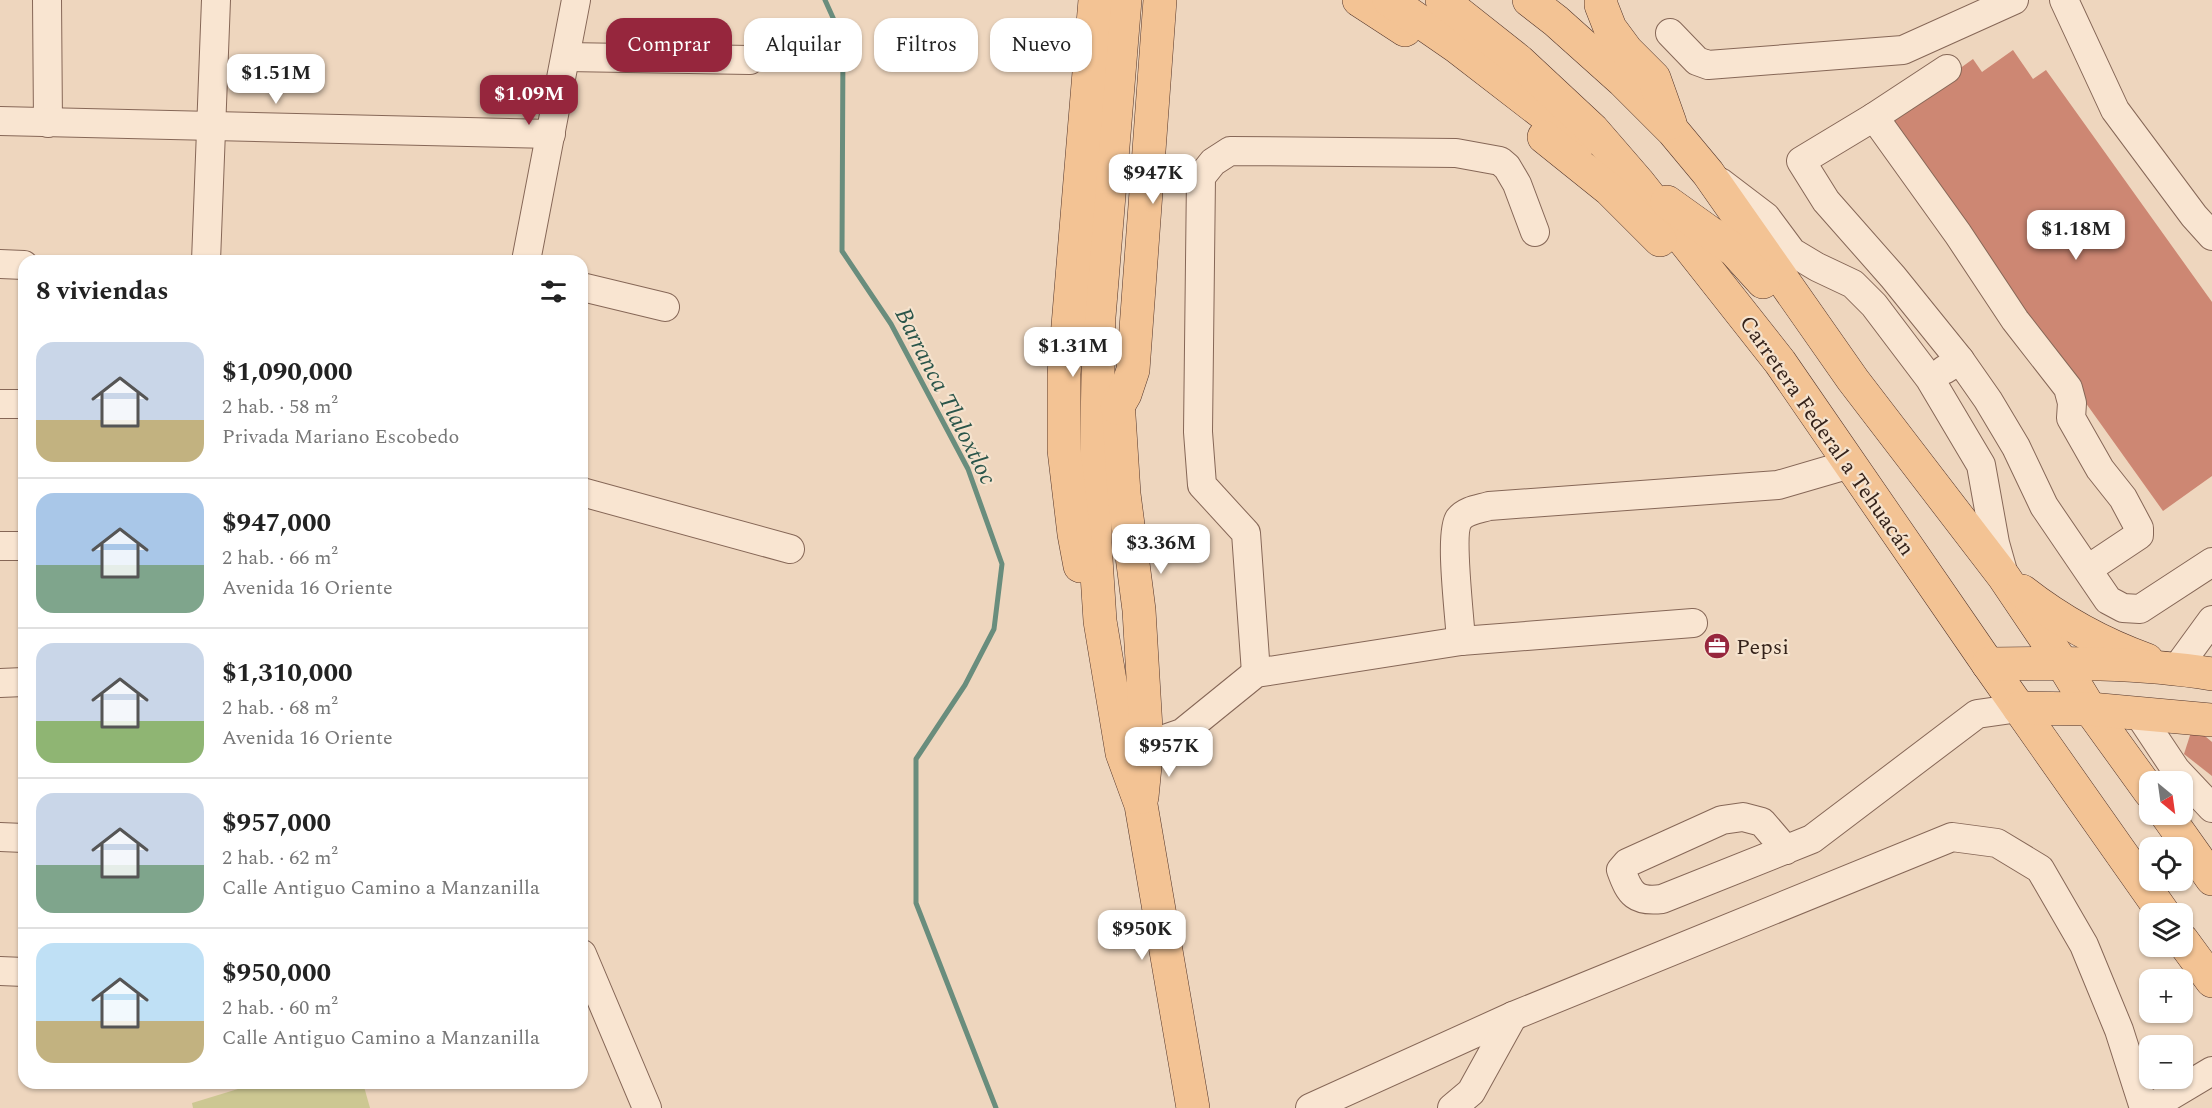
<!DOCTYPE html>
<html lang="es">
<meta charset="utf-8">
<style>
:root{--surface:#fff;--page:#f2f2f2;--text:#222;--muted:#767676;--line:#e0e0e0;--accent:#96263d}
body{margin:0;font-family:Spectral,serif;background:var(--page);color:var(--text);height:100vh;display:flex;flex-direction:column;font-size:22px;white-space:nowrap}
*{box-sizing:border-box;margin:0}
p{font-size:20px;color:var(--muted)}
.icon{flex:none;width:33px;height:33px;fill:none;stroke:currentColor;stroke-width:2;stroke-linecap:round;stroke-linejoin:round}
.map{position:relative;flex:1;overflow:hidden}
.sheet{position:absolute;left:18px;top:255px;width:570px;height:834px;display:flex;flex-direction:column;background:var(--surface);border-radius:18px;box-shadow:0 2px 4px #0004}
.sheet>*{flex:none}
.hud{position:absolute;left:606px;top:18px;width:570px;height:54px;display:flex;gap:12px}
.needle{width:39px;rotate:151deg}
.controls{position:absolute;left:2139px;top:771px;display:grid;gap:12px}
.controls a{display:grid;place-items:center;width:54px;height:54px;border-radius:12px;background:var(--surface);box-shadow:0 2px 4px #0004;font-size:30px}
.price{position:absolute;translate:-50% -51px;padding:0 14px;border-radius:12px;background:#fff;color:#222;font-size:20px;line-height:39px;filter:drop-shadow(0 2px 3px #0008)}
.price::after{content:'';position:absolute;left:50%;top:36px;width:18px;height:14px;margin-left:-9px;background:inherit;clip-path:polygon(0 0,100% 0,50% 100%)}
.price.current{background:var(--accent);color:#fff}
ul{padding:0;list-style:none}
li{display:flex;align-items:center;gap:18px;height:150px;padding:0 18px}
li+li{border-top:2px solid var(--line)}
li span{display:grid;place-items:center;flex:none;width:168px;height:120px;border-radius:18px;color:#555}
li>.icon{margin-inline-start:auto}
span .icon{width:72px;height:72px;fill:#fffc;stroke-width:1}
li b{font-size:26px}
h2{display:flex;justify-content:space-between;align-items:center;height:72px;padding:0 18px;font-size:26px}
.chip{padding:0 21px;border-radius:18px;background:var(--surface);box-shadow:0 2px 4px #0004;font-size:21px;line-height:54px}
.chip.current{background:var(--accent);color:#fff}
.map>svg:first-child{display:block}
.green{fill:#ccc792}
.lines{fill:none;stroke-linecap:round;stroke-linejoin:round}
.stream{stroke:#698d7d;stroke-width:5}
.building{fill:#cd8773}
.minor-casing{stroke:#866757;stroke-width:30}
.major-casing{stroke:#54362b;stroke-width:34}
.minor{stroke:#f9e5d1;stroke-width:28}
.major{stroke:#f3c394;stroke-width:33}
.labels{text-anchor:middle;stroke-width:4.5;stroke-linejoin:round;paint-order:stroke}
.street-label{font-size:22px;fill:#35231b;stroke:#f5e2cd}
.poi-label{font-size:22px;fill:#35231b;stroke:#f5e2cd;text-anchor:start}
.water-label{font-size:24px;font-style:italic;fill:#2a554a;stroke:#f5e2cd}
</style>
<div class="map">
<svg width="2212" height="1108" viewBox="0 0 2212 1108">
<rect width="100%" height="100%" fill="#eed6be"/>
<!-- green -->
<polygon class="green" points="258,1083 363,1083 370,1108 193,1108 192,1103"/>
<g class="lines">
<!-- stream -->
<polyline class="stream" points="825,0 843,40 842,251 891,324 968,469 1002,564 994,629 965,685 916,759 916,903 996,1108"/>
</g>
<!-- building -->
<g class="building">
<polygon points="2013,50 2033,79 2046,70 2212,302 2212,476 2163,511 1885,122 1973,59 1982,72"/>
<polygon points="2193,726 2212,742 2212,776 2184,754"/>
</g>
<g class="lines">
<defs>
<g id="minor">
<polyline points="47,0 48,123"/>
<polyline points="2064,0 2115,110 2194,216 2212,236"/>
<polyline points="1670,33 1697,61 1708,65 1903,50 2014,0"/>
<polyline points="566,57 750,60"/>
<polyline points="1947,69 1874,117 1958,234 2015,320 2068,388 2072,403 2071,418 2100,469 2123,498 2139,528 2139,535 2088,569"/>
<polyline points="1874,117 1801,161 1826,201 1893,277 1960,360 1944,370"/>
<polyline points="0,121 551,134"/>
<polyline points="1720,182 1766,217 1792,252 1817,267 1853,284 1874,305 1930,379 1981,465 1995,543 2004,575"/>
<polyline points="206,261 216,0"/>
<polyline points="526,261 576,0"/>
<polyline points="0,264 24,265"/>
<polyline points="582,287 665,307"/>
<polyline points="1960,360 1988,400 2016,447 2044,506 2108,600 2123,608 2140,609 2212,562"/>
<polyline points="0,404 24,404"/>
<polyline points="582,492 790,549"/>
<polyline points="0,546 24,546"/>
<path d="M1461 641C1460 619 1449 533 1459 519 1466 510 1479 509 1489 506L1778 485 1850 464"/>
<polyline points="2177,668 2212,620"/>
<polyline points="1256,673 1246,533 1202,485 1198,432 1201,177 1213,162 1230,151 1456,153 1500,161 1507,167 1517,184 1535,232"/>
<polyline points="0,683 24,682"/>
<polyline points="2138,713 2176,770 2212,808"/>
<polyline points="1127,752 1182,733 1256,673 1461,641 1693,623"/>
<polyline points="0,837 24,838"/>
<path d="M1786 850 1762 822 1743 817 1722 820 1627 863 1621 870C1630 895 1636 902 1662 899L1812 839 1977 714 2019 708"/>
<polyline points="582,954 647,1108"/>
<polyline points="0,971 24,972"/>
<polyline points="1310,1108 1513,1016 1952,837 1997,843 2040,869 2084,945 2119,1030 2144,1108"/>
<polyline points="1452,1108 1471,1092 1513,1016"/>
<polyline points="2150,1108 2212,1071"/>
</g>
<g id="major">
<polyline points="1125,0 1099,317 1095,543 1100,621 1122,753 1141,805 1193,1108"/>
<polyline points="1359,0 1405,30"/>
<polyline points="1389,0 1457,47 1580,142"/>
<polyline points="1442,0 1519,61 1593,130 1638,182 1780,362 1988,664 2164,914"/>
<polyline points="1529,0 1556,21 1623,81 1673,131 1708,173 1853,380 2004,577 2062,663 2090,709 2150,792"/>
<polyline points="1601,0 1601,5 1610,28 1627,51 1654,78 1670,123"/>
<polyline points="1544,137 1610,190 1660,240"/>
<polyline points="1667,202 1734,250 1763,282"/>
<polyline points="1118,400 1124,494 1139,610 1147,746 1142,797"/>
<polyline points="1117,408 1125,394 1133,370 1160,0"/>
<polyline points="1080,566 1074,534 1064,450 1064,374 1095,0"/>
<path d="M2022 591C2059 620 2102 644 2147 660"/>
<path d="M1988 664C2063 663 2138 662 2212 674"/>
<polyline points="2019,708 2090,709 2212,720"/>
<polyline points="2166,814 2212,879"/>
<polyline points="2182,940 2212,981"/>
</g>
</defs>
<!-- minor casing -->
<use href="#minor" class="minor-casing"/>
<!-- major casing -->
<use href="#major" class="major-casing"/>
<!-- minor -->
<use href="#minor" class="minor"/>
<!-- major -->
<use href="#major" class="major"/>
</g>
<!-- icons -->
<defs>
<symbol id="office-disc" viewBox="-11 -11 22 22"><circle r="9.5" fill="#96263d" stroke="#f5e2cd"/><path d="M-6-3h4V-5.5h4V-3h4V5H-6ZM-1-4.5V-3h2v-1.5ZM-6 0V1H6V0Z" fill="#fff"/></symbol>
</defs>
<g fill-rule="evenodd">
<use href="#office-disc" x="1702" y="631" width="30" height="30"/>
</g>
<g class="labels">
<!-- street labels -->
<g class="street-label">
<text transform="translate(1828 435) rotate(55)" y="8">Carretera Federal a Tehuacán</text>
</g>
<!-- poi labels -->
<g class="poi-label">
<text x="1736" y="654">Pepsi</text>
</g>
<!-- water labels -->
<g class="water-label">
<text transform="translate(946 396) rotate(63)" y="8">Barranca Tlaloxtloc</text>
</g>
</g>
</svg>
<div class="controls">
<a><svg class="needle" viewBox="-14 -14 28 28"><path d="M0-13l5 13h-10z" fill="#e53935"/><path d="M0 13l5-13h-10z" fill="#767676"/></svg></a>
<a><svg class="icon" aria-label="locate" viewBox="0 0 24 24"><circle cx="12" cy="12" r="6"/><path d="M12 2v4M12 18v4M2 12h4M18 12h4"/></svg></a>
<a><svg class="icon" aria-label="layers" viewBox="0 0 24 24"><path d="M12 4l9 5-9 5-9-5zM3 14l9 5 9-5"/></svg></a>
<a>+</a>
<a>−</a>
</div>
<b class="price" style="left:276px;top:105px">$1.51M</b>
<b class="price current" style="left:529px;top:126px">$1.09M</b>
<b class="price" style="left:1153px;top:205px">$947K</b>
<b class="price" style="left:2076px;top:261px">$1.18M</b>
<b class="price" style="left:1073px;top:378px">$1.31M</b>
<b class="price" style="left:1161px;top:575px">$3.36M</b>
<b class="price" style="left:1169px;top:778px">$957K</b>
<b class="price" style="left:1142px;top:961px">$950K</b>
<div class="hud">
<a class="chip current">Comprar</a>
<a class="chip">Alquilar</a>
<a class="chip">Filtros</a>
<a class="chip">Nuevo</a>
</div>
<section class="sheet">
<h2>8 viviendas<svg class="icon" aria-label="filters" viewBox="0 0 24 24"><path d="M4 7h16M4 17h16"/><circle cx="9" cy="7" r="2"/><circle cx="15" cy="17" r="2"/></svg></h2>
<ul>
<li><span style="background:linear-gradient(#c9d6e8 65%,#c2b280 0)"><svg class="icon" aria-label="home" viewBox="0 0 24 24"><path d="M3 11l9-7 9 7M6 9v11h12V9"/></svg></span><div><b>$1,090,000</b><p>2 hab. · 58 m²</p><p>Privada Mariano Escobedo</p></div></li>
<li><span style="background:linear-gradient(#a9c7e8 60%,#7fa58c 0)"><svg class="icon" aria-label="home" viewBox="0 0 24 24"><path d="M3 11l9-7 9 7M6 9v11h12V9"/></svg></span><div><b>$947,000</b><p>2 hab. · 66 m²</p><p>Avenida 16 Oriente</p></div></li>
<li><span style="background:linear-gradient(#c9d6e8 65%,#8fb573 0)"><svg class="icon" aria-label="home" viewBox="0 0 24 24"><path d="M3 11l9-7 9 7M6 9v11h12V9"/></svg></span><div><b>$1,310,000</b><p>2 hab. · 68 m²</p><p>Avenida 16 Oriente</p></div></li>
<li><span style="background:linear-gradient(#c9d6e8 60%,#7fa58c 0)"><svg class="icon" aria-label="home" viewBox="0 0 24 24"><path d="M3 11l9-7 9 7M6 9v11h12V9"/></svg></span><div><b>$957,000</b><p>2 hab. · 62 m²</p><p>Calle Antiguo Camino a Manzanilla</p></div></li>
<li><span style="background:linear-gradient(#bfe0f5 65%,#c2b280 0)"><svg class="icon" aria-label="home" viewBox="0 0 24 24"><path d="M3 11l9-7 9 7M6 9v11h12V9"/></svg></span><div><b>$950,000</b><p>2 hab. · 60 m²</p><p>Calle Antiguo Camino a Manzanilla</p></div></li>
</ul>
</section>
</div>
